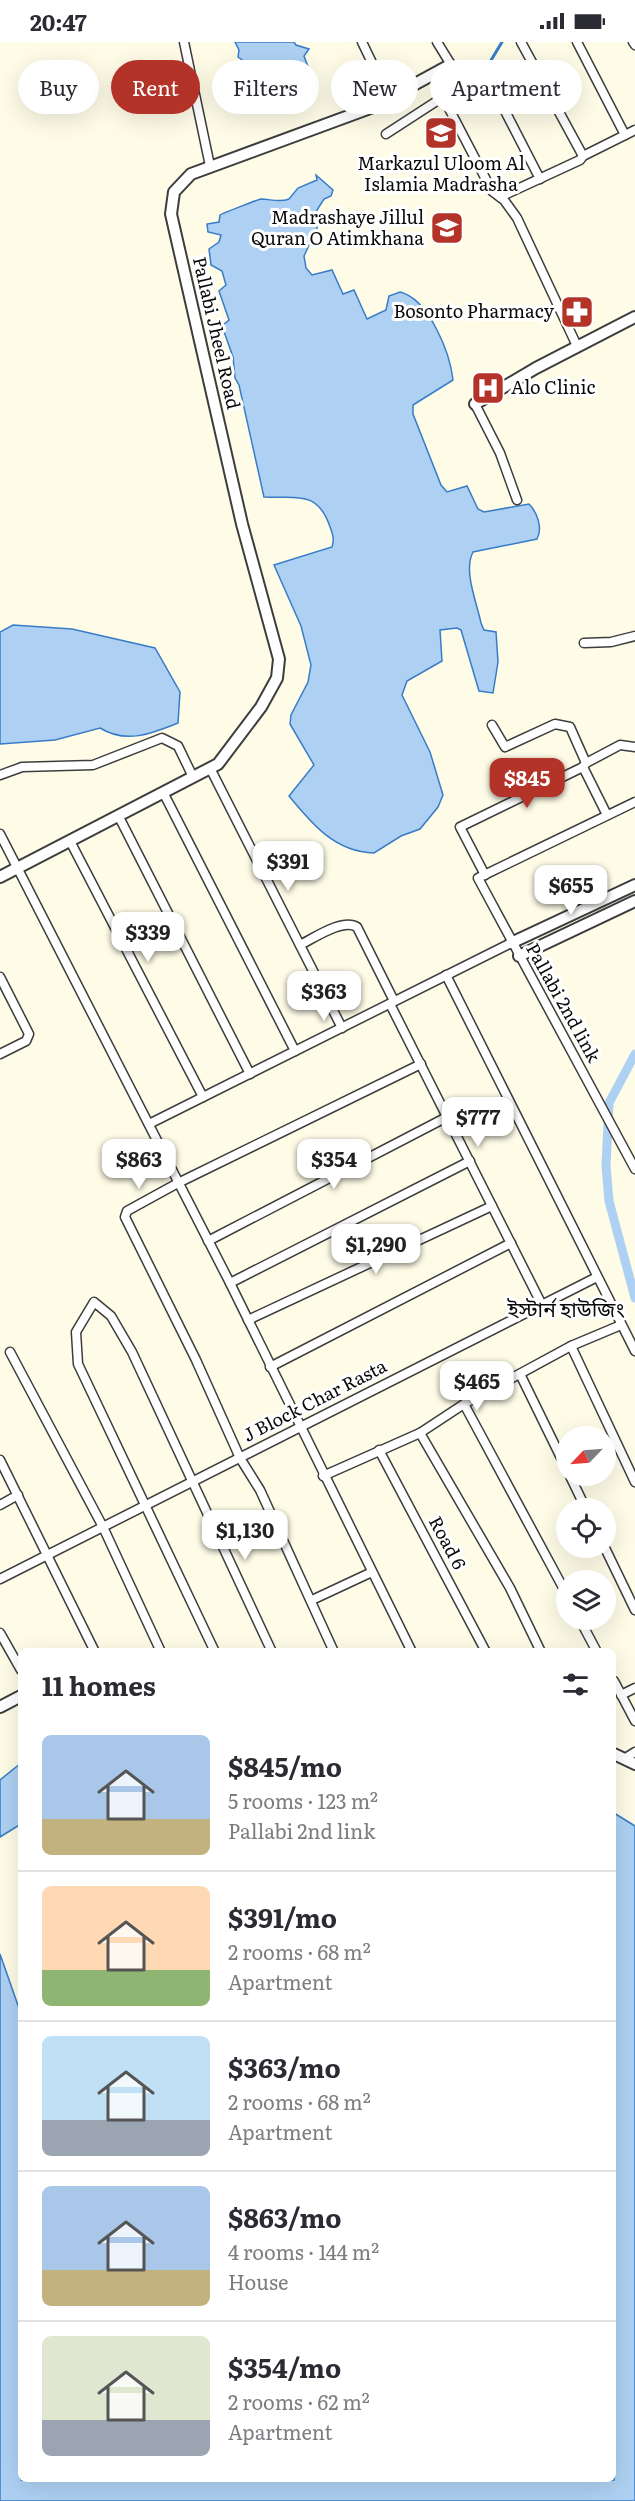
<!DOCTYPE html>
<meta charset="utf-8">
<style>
:root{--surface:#fff;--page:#f2f2f3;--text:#2b2b33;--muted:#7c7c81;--line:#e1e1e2;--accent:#b33328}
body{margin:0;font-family:Literata,"Noto Sans Bengali",serif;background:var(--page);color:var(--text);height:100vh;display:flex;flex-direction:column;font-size:22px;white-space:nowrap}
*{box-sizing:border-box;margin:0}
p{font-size:20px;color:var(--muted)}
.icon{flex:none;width:33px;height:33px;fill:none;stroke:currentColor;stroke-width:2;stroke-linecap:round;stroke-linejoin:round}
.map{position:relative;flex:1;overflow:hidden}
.drawer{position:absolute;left:18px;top:1606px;width:598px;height:834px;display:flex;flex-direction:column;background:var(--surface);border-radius:9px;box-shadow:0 6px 24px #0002}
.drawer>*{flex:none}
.guide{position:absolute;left:18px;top:18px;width:600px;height:54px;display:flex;gap:12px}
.needle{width:39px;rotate:245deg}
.buttons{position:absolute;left:556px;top:1384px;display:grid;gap:12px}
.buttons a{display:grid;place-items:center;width:60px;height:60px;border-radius:50%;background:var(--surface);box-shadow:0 6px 24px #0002;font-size:30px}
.price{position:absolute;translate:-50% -51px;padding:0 14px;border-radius:12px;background:#fff;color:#222;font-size:20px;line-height:39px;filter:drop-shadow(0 2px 3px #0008)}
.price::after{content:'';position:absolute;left:50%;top:36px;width:18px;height:14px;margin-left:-9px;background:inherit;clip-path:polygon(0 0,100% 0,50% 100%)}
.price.selected{background:var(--accent);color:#fff}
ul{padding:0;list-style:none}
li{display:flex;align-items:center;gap:18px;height:150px;padding:0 24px}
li+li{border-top:2px solid var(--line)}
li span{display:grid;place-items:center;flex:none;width:168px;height:120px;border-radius:9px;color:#555}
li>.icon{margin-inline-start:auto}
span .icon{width:72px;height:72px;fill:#fffc;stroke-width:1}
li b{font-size:26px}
h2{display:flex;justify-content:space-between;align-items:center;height:72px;padding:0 24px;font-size:26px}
.tag{padding:0 21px;border-radius:27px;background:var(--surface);box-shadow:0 6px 24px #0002;font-size:21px;line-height:54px}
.tag.selected{background:var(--accent);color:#fff}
.status{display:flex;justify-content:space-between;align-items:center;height:42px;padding:0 30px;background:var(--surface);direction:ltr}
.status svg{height:16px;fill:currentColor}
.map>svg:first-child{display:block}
.water{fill:#aed1f3;stroke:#387cc7;stroke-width:1.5}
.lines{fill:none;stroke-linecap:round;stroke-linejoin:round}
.stream{stroke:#387cc7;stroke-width:3}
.canal{stroke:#aed1f3;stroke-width:9}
.minor-casing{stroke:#3d3d3d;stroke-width:11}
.tertiary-casing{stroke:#3d3d3d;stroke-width:14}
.minor{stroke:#fff;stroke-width:8}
.tertiary{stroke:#fff;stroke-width:10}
.labels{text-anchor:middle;stroke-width:6;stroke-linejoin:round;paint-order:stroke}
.poi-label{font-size:18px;fill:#0a0a0a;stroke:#fff;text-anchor:end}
.street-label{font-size:18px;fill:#0a0a0a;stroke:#fff}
.quarter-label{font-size:21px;fill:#0a0a0a;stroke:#fff}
</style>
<div class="status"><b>20:47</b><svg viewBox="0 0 49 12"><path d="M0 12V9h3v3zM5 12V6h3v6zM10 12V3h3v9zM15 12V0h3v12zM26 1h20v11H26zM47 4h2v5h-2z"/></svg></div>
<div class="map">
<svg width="635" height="2459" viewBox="0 0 635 2459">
<rect width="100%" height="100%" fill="#fefce7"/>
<!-- water -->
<g class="water">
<polygon points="235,0 294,0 296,3 309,7 304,14 310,30 300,36 300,49 297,54 292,50 266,60 265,52 262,49 248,52 245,20 238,15 239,8"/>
<path d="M316 133 333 148 331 154 324 157 317 168V186L304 214 306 226 312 233 332 228 343 252 354 248 367 277 386 268 389 254 400 250C429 257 450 311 453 338L413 363V372L441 443 447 450 467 444 478 467 484 470 529 462C537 470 543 486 537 497L473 510C463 529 477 561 481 581L484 588 496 590 498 620 493 651 479 649 461 588 457 586 440 588 442 619 407 639 402 653 430 710 443 753 438 765 420 787 401 794 374 811C335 810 312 782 289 754L314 723 290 682 291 673 308 640 311 623 301 584 274 523 332 505C335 496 332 491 329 482 316 447 293 457 264 455L239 343 235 336 233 315 222 284 229 278 219 249 226 243 222 229 211 223 209 207 219 200 221 193 208 190 207 182 219 180 220 173C223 171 257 158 261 157 270 157 280 161 289 157L298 146 317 138Z"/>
<path d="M13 583 72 587 155 606 180 650 178 681C151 692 126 702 100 686L55 698 0 702V590Z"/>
<polygon points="21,1721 21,1782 0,1795 0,1738"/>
<polygon points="614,1771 635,1784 635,2459 0,2459 0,1912 21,1972 21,2438 614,2438"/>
</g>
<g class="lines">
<!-- stream -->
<polyline class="stream" points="457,54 478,40 502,0"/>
<!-- canal -->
<polyline class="canal" points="635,1012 609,1061 606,1124 609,1159 635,1256"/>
<defs>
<g id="minor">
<polyline points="184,0 210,124"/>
<polyline points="362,0 389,56"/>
<polyline points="437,0 461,39 443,55 492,149 504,158 517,176 577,304"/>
<polyline points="521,0 583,114"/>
<polyline points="577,0 625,93"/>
<polyline points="633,0 635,3"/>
<polyline points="488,36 540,137"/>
<polyline points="386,92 443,55"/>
<polyline points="500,155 580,118 583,114 635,88"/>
<polyline points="475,362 500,411 517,458"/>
<polyline points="584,601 611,600 635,594"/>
<polyline points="492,683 505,705 555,682 570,685 586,721 620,703 635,705"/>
<polyline points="586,721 583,725 607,773"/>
<polyline points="210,726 342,986"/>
<polyline points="0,733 22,725 93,723 162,696 178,704 193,735"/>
<polyline points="163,750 295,1009"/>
<polyline points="635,760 478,836 635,1127"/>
<polyline points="118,773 250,1032"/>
<polyline points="0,792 230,1241 412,1610"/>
<polyline points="70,799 203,1055"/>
<polyline points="485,833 460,785 583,725"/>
<path d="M300 903C314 896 343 876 357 885L394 959"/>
<polyline points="446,933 635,1309"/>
<polyline points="0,935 29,992 26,999 0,1012"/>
<polyline points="390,962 542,1263"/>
<polyline points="149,1082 511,901"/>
<polyline points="208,1199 447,1075"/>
<polyline points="230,1241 470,1119"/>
<polyline points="248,1278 492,1164"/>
<polyline points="571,1304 635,1440"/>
<polyline points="10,1310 103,1485 161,1610"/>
<polyline points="270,1325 511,1201"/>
<polyline points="521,1334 567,1428"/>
<polyline points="464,1362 567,1553"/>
<polyline points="420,1391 510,1546 541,1610"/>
<polyline points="379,1408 486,1610"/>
<polyline points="0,1418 95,1610"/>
<polyline points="323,1434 420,1391 464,1362 571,1304 621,1283"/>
<polyline points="570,1434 586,1467"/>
<polyline points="0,1463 18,1453"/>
<polyline points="605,1506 635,1568"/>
<polyline points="0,1537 597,1235"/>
<polyline points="312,1558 372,1530"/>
<polyline points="580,1578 597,1610"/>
<polyline points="0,1591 21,1628"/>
<polyline points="215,1610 78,1322 76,1290 94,1260 111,1274 132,1310 272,1610"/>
<polyline points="334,1610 260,1448 240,1416 196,1318 125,1175 127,1169 178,1141 421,1022"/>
<polyline points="614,1639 635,1679"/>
<polyline points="621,1653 635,1646"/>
<polyline points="624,1717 635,1710"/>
</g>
<g id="tertiary">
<polyline points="475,362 536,326 635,275"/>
<polyline points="0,835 218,722 261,665 277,636 279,617 242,482 171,172 174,150 191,132 373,65 450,23"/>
<polyline points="511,901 635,843"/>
<polyline points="519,914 635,859"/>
<polyline points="0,1665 21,1654"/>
<polyline points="614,1712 635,1722"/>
</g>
</defs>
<!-- minor casing -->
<use href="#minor" class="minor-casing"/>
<!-- tertiary casing -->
<use href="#tertiary" class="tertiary-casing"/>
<!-- minor -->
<use href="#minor" class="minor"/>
<!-- tertiary -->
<use href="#tertiary" class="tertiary"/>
</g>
<!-- icons -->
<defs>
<symbol id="school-square" viewBox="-11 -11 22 22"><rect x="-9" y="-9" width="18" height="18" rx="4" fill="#b33328" stroke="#fff"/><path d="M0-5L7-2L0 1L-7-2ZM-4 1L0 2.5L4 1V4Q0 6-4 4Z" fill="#fff"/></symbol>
<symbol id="pharmacy-square" viewBox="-11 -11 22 22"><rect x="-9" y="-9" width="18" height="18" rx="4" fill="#b33328" stroke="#fff"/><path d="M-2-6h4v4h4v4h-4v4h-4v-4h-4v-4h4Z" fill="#fff"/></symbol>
<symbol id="hospital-square" viewBox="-11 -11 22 22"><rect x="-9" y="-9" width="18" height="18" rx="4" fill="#b33328" stroke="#fff"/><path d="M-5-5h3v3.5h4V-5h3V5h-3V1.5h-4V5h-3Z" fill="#fff"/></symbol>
</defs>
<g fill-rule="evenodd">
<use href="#school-square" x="422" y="72" width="38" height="38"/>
<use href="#school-square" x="428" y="167" width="38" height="38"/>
<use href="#pharmacy-square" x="558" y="251" width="38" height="38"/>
<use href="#hospital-square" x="469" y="327" width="38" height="38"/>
</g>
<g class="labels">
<!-- poi labels -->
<g class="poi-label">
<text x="441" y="128" text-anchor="middle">Markazul Uloom Al<tspan x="441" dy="21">Islamia Madrasha</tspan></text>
<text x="424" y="182">Madrashaye Jillul<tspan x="424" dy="21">Quran O Atimkhana</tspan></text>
<text x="554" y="276">Bosonto Pharmacy</text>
<text x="511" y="352" text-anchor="start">Alo Clinic</text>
</g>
<!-- street labels -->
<g class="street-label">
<text transform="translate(216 291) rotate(77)" y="6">Pallabi Jheel Road</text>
<text transform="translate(563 961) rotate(61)" y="6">Pallabi 2nd link</text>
<text transform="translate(315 1359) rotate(-27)" y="6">J Block Char Rasta</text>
<text transform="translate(447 1501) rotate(62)" y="6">Road 6</text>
</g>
<!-- quarter labels -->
<g class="quarter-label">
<text x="566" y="1275">ইস্টার্ন হাউজিং</text>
</g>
</g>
</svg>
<div class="buttons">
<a><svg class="needle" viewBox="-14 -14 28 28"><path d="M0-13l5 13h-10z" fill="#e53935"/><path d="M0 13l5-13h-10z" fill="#7c7c81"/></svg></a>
<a><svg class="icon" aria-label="locate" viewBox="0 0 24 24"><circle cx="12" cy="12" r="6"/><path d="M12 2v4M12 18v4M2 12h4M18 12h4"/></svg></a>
<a><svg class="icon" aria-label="layers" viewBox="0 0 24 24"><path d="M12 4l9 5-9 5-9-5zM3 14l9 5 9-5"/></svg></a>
</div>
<b class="price selected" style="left:527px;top:767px">$845</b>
<b class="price" style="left:288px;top:850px">$391</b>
<b class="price" style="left:571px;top:874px">$655</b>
<b class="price" style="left:148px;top:921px">$339</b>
<b class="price" style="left:324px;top:980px">$363</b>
<b class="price" style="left:478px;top:1106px">$777</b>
<b class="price" style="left:139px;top:1148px">$863</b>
<b class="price" style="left:334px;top:1148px">$354</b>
<b class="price" style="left:376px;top:1233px">$1,290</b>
<b class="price" style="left:477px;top:1370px">$465</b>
<b class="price" style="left:245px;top:1519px">$1,130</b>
<div class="guide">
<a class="tag">Buy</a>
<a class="tag selected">Rent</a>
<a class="tag">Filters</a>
<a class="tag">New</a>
<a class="tag">Apartment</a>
</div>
<section class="drawer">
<h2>11 homes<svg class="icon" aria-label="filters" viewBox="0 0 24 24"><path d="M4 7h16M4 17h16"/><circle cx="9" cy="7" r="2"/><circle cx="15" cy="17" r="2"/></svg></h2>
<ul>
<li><span style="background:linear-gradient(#a9c7e8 70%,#c2b280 0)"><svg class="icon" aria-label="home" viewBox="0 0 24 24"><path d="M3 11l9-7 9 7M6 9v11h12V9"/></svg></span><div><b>$845/mo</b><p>5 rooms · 123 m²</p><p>Pallabi 2nd link</p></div></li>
<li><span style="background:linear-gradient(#ffd9b3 70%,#8fb573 0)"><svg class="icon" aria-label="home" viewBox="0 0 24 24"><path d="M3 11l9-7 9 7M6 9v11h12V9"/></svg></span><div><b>$391/mo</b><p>2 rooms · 68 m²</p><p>Apartment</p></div></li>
<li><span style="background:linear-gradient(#bfe0f5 70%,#9aa5b1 0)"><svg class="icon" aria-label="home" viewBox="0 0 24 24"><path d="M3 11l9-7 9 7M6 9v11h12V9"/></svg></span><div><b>$363/mo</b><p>2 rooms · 68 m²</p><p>Apartment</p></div></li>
<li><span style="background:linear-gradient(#a9c7e8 70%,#c2b280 0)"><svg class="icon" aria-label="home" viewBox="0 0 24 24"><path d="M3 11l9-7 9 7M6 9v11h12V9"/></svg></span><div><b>$863/mo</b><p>4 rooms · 144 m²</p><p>House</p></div></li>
<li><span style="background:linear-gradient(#dfe7d0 70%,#9aa5b1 0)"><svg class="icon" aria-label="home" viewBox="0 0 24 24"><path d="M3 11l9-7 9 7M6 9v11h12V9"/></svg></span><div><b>$354/mo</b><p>2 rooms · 62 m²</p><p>Apartment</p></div></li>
</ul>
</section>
</div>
